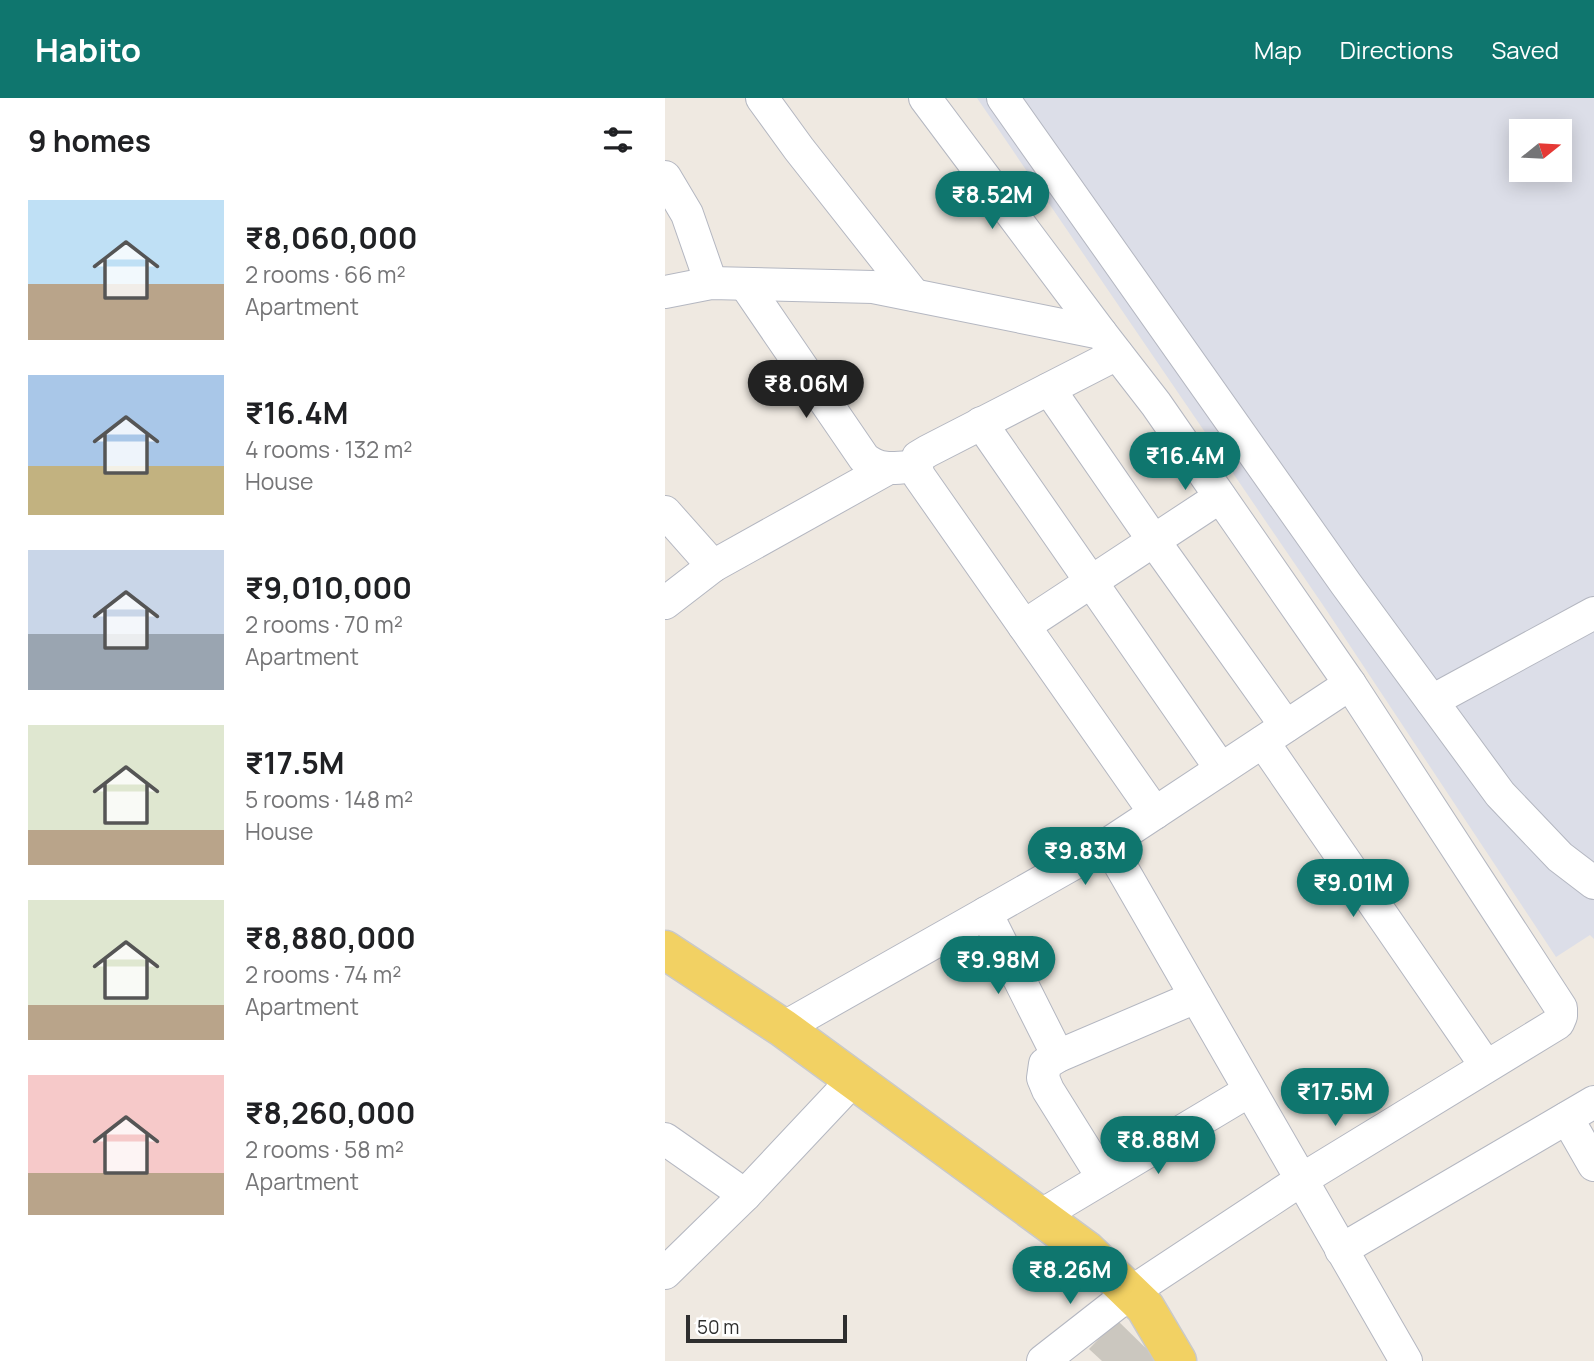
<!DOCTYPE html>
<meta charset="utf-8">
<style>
:root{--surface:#fff;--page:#f2f2f2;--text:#202124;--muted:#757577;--accent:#0f766e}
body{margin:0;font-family:Manrope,sans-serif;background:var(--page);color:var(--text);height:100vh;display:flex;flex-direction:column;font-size:26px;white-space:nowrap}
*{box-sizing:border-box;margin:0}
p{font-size:23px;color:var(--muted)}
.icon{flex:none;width:38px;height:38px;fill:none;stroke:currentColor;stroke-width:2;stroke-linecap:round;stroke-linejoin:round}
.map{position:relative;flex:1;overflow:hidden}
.sheet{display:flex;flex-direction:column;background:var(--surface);width:665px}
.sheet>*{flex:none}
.needle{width:46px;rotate:72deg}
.tools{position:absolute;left:844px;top:21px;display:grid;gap:14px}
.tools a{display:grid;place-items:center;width:63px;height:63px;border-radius:0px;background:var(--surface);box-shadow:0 4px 18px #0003;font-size:35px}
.scale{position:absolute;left:21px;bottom:18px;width:161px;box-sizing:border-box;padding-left:7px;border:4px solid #2e2e2e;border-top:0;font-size:19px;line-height:24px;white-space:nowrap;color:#2e2e2e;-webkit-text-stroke:5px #fff;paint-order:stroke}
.price{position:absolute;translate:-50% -60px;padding:0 16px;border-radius:24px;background:var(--accent);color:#fff;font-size:23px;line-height:46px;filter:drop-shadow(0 2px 4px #0008)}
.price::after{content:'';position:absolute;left:50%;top:42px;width:21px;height:16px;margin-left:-10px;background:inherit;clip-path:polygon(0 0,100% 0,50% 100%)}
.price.on{background:#222;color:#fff}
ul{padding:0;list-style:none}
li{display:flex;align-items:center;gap:21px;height:175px;padding:0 28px}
li span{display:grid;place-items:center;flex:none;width:196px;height:140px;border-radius:0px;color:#555}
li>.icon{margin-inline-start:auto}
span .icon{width:84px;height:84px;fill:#fffc;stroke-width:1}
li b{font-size:30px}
h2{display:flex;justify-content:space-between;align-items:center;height:84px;padding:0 28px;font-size:30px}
header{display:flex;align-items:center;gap:42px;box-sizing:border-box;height:98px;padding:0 35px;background:var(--accent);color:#fff}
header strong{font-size:33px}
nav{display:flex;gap:38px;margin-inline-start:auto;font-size:24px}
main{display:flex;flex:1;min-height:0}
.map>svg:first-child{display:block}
.airport{fill:#dcdee8;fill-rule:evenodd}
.building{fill:#cbc7bf}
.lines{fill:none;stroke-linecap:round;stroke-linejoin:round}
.minor-casing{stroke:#b4b7c1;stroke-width:34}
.major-casing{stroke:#c9c9c9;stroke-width:41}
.minor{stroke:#fff;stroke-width:32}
.major{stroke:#f2d163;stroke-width:38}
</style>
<header>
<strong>Habito</strong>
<nav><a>Map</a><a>Directions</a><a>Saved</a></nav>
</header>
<main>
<section class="sheet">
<h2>9 homes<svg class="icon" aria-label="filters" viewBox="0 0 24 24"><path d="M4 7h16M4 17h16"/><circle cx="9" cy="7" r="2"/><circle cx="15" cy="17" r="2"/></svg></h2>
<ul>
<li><span style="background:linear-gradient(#bfe0f5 60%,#b9a48a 0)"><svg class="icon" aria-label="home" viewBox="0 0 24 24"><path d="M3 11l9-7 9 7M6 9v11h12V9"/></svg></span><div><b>₹8,060,000</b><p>2 rooms · 66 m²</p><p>Apartment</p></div></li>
<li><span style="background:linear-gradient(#a9c7e8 65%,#c2b280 0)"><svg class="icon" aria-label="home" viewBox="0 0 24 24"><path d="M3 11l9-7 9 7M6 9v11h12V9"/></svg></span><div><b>₹16.4M</b><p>4 rooms · 132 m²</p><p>House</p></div></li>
<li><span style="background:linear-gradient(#c9d6e8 60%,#9aa5b1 0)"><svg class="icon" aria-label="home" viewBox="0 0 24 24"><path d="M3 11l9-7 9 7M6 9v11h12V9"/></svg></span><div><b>₹9,010,000</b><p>2 rooms · 70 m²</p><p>Apartment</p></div></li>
<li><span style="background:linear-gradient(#dfe7d0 75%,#b9a48a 0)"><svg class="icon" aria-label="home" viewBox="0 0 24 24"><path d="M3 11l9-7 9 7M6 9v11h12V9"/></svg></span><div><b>₹17.5M</b><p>5 rooms · 148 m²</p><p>House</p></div></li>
<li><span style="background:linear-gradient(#dfe7d0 75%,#b9a48a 0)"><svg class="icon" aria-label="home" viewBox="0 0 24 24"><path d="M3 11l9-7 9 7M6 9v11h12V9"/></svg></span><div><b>₹8,880,000</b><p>2 rooms · 74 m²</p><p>Apartment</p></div></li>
<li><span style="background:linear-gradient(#f6c9c9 70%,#b9a48a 0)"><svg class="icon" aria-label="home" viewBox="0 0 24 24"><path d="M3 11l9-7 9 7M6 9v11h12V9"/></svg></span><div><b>₹8,260,000</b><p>2 rooms · 58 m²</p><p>Apartment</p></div></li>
</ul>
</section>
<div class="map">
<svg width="929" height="1263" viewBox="0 0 929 1263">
<rect width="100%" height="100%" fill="#efe9e1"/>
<!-- airport -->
<path class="airport" d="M312 0H929V841L925 837 891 859 662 513ZM856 33H894V72H856Z"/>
<!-- building -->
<polygon class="building" points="452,1222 494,1263 437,1263 424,1251"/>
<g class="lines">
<defs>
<g id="minor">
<polyline points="97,0 134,51 249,197"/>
<polyline points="260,0 436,235"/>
<polyline points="338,0 681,486 835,696 895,759 929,785"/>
<polyline points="0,79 22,116 46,185"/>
<path d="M80 186 199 360C215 374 231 370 251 368"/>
<polyline points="0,194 46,185 208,189 436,235 491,306 685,586 896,910 896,918 893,925 636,1082 465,1195 378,1263"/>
<polyline points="452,256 263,353 253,359 251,368 254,378 490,715"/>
<polyline points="384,291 489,443 621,628"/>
<polyline points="316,325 556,671"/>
<polyline points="0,414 48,468"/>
<polyline points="0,505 48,468 222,371"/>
<polyline points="359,528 555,399"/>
<polyline points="767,603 929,515"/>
<polyline points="598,644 821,968"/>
<polyline points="443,746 741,1263"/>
<polyline points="321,815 393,958"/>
<polyline points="118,930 443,746 685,586"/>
<polyline points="902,1020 929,1067"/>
<polyline points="0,1041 80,1097"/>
<polyline points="438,1080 383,992 378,980 380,966 393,958 531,899"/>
<polyline points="375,1118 584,993"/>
<polyline points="676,1152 929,1004"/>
<polyline points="0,1175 80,1097 189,981"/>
</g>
<polyline id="major" points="0,852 118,930 421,1152 480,1209 512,1263"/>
</defs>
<!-- minor casing -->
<use href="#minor" class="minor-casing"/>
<!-- major casing -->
<use href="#major" class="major-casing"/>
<!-- minor -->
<use href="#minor" class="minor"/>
<!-- major -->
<use href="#major" class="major"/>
</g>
</svg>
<div class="tools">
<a><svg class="needle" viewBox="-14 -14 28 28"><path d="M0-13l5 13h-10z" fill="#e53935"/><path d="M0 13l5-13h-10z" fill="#757577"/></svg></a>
</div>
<div class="scale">50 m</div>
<b class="price" style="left:327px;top:133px">₹8.52M</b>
<b class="price on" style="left:141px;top:322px">₹8.06M</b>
<b class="price" style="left:520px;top:394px">₹16.4M</b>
<b class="price" style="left:420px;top:789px">₹9.83M</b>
<b class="price" style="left:688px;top:821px">₹9.01M</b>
<b class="price" style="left:333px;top:898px">₹9.98M</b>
<b class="price" style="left:670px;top:1030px">₹17.5M</b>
<b class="price" style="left:493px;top:1078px">₹8.88M</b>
<b class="price" style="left:405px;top:1208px">₹8.26M</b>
</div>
</main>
